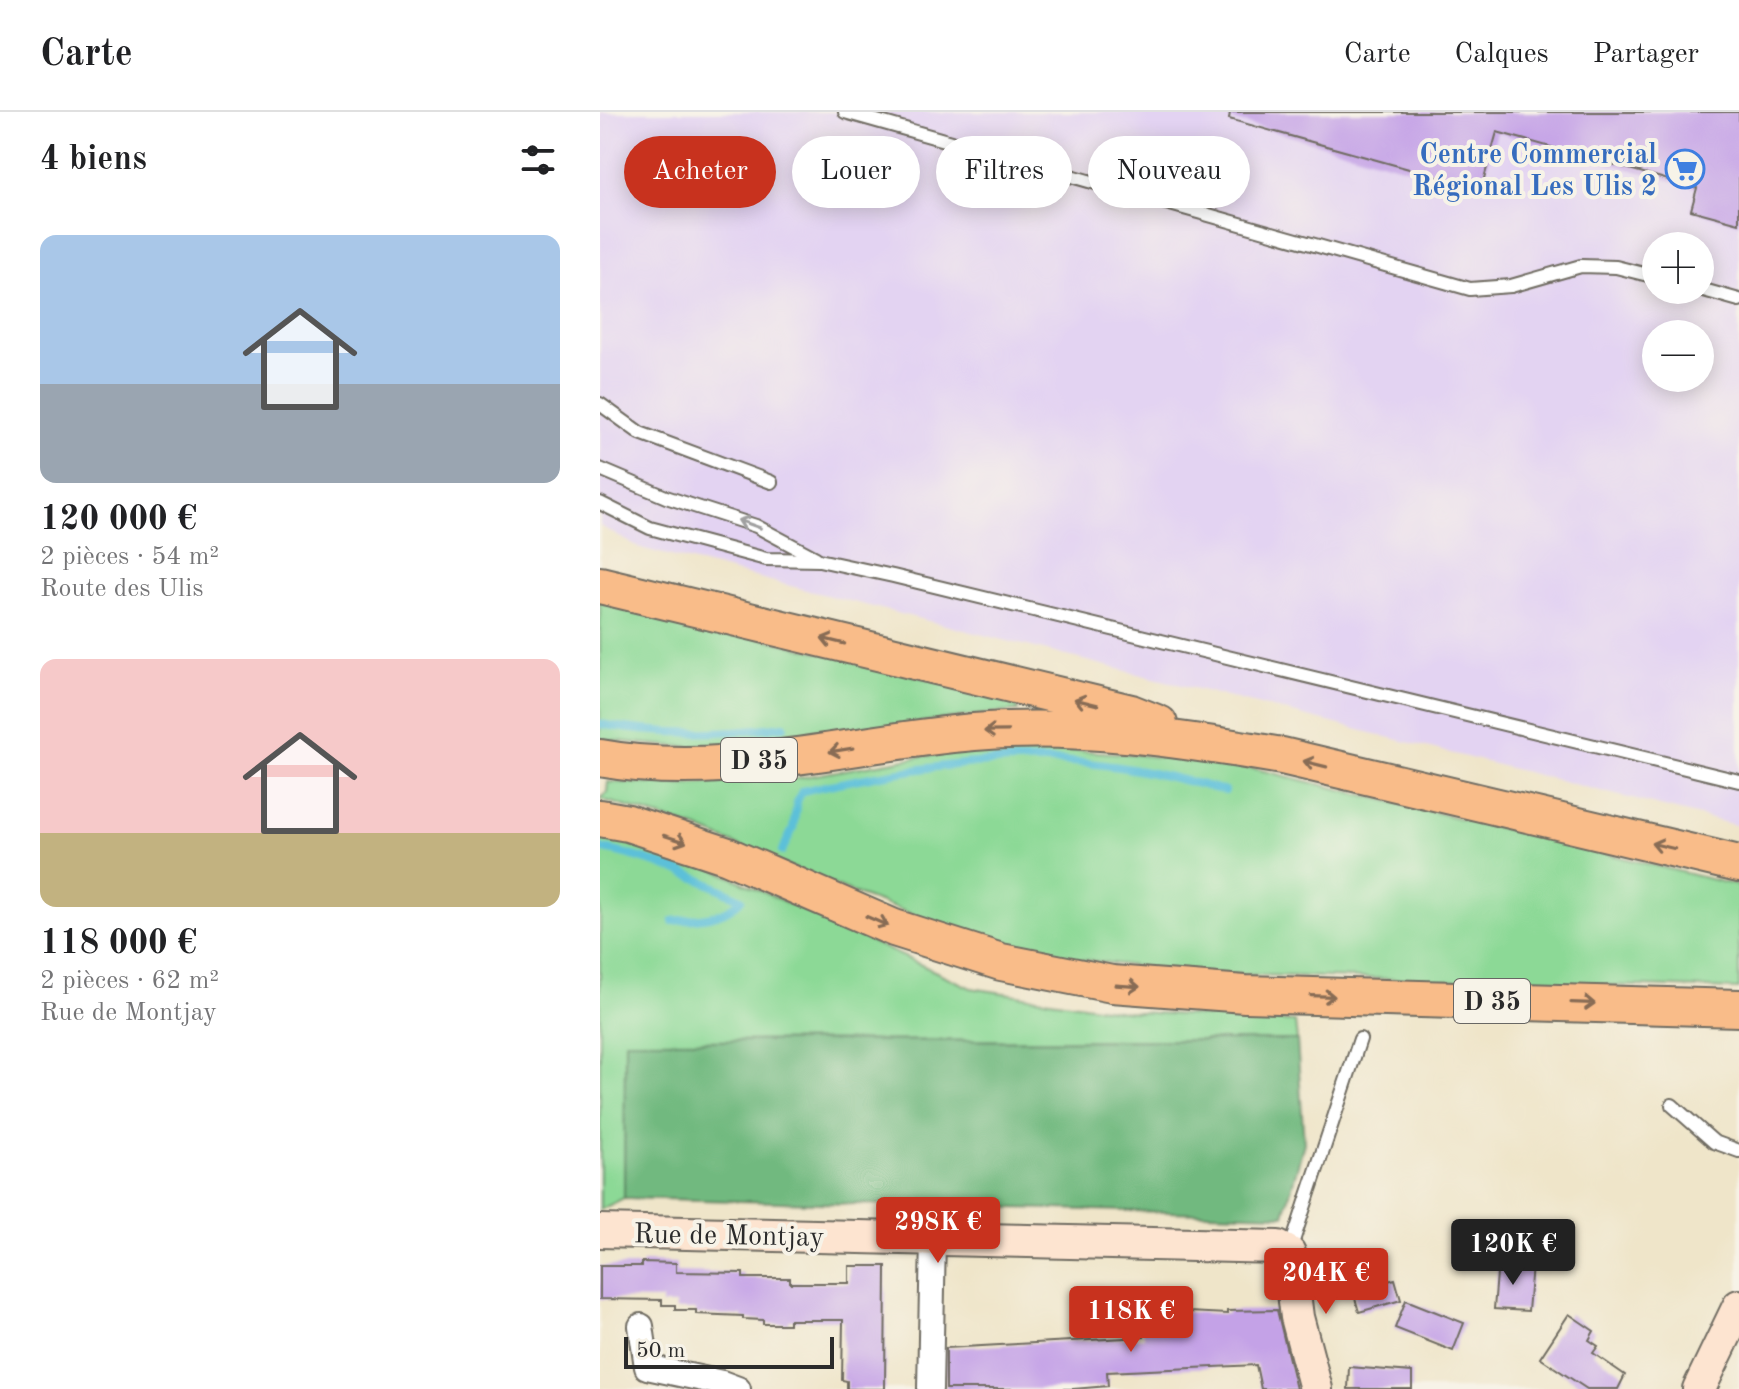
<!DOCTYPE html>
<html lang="fr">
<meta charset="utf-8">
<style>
:root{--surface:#fff;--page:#f2f2f2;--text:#202124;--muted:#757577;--line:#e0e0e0;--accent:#c8321e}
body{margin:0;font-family:"Old Standard TT",serif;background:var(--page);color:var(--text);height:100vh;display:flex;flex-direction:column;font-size:30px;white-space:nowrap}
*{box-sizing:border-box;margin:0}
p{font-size:26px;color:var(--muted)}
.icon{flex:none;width:44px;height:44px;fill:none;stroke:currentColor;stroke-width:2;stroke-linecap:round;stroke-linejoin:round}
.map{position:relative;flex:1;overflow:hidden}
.panel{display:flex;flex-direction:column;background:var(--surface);width:600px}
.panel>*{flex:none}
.guide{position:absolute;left:24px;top:24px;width:760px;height:72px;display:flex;gap:16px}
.controls{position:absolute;left:1042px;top:120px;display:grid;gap:16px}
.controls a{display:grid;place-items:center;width:72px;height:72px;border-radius:50%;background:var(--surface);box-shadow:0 4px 20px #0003;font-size:40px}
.scale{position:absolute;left:24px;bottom:20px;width:210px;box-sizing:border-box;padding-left:8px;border:4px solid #2b2b2b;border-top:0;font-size:22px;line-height:28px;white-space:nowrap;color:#2b2b2b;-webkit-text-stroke:6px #f7f3e8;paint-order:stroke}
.price{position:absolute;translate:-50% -68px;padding:0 18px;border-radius:8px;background:var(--accent);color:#fff;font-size:26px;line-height:52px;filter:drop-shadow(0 2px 4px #0008)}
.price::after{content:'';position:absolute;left:50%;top:48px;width:24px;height:18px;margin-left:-12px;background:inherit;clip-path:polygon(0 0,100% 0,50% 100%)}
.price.selected{background:#222;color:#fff}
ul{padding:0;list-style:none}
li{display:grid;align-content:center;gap:16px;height:424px;padding:0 40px}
li span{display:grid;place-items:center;height:248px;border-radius:16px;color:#555}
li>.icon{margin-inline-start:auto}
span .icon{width:144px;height:144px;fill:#fffc;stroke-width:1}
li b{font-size:34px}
h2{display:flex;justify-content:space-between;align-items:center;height:96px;padding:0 40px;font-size:34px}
.tag{padding:0 28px;border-radius:36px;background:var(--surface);box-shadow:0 4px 20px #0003;font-size:28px;line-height:72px}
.tag.selected{background:var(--accent);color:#fff}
header{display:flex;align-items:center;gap:48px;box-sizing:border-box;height:112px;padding:0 40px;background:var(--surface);border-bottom:2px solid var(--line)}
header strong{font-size:38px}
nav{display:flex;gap:44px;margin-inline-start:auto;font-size:28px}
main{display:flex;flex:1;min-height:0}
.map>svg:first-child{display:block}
.built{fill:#e3d3f2;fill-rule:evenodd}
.green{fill:#8cd996;stroke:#5c8260;stroke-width:2}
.forest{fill:#71b97f;stroke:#4e7255;stroke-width:2}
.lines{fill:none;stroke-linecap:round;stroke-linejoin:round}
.stream{stroke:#5bc0d9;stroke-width:8}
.building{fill:#c4a2e7}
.lane-casing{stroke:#706c62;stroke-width:16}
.street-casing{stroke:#706c62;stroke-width:28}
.secondary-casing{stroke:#706c62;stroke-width:36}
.primary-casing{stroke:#706c62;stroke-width:40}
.lane{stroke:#fff;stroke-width:12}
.street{stroke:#fff;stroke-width:24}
.secondary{stroke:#fde4d0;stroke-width:32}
.primary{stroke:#f9bc89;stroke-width:36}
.oneway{stroke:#a0a0a0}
.oneway2{stroke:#886c55}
.labels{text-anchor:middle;stroke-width:8;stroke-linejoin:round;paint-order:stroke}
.shield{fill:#f7f3e8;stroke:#686764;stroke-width:2}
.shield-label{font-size:26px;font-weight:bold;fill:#2b2b2b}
.shop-label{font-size:28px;font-weight:bold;fill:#366cbe;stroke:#f7f3e8;text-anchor:end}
.street-label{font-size:28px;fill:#2b2b2b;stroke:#f7f3e8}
</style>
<header>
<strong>Carte</strong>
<nav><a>Carte</a><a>Calques</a><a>Partager</a></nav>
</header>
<main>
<section class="panel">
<h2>4 biens<svg class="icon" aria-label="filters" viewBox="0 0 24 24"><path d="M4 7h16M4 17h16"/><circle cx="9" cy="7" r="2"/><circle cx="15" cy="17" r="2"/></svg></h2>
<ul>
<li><span style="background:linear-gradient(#a9c7e8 60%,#9aa5b1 0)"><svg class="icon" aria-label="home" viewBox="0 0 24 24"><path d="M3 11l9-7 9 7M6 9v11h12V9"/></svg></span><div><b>120 000 €</b><p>2 pièces · 54 m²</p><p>Route des Ulis</p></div></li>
<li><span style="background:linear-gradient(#f6c9c9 70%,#c2b280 0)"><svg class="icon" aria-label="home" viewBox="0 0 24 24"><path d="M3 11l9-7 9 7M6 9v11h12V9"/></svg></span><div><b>118 000 €</b><p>2 pièces · 62 m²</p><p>Rue de Montjay</p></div></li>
</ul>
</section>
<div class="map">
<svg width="1139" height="1277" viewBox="0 0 1139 1277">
<rect width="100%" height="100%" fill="#f7f3e8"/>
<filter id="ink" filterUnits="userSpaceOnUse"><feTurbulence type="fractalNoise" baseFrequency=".0125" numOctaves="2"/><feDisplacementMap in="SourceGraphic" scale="16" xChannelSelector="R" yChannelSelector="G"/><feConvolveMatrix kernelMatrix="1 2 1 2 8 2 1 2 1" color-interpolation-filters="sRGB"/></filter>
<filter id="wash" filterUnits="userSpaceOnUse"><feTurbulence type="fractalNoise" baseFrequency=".006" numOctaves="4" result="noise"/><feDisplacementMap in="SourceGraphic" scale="32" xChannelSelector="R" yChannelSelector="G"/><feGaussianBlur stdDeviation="1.8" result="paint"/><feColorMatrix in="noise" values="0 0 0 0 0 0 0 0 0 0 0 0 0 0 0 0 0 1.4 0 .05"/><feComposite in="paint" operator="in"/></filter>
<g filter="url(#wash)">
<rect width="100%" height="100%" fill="#efe5c9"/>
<!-- built -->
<path class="built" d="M0 0H1139V714L40 436 0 414ZM1056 134H1100V178H1056ZM1056 222H1100V266H1056Z"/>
<!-- green -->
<g class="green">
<path d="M0 487 415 588 418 599C329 606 241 624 152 633 101 638 50 633 0 627Z"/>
<polygon points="433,636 531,642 656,657 1139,774 1139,877 592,861 478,847 365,821 256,782 96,716 1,687 7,680 8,670 82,673 198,666 324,644"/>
<polygon points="0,723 41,732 114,757 371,876 523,899 695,910 697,928 26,929 24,1086 0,1098"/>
</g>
<!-- forest -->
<polygon class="forest" points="697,928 704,1031 684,1103 24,1086 25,929"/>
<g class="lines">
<!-- stream -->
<g class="stream">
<path d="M0 612C62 624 122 622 184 614"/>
<path d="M0 736C53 747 93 763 141 787 124 808 98 806 73 809"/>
<path d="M182 739 193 717 197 689 202 679C295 658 392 643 487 651 534 655 580 667 625 679"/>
</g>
</g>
<g id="blocks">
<!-- building -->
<g class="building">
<polygon points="630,0 1139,0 1139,111 1091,98 1097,76 897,20 881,77 629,7"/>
<polygon points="42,1150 76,1151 76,1160 143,1161 143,1166 190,1166 190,1171 249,1171 249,1154 286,1154 285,1277 247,1277 247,1269 242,1268 243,1208 189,1208 189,1212 163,1212 163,1208 143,1207 143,1204 96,1202 96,1198 75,1198 75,1193 62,1193 62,1188 0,1187 0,1154 42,1154"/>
<polygon points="898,1150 932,1153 928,1199 894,1197"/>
<polygon points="795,1167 801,1188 759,1200 753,1179"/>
<polygon points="806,1188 864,1211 853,1239 795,1216"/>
<polygon points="677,1198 696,1277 661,1277 656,1253 507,1260 508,1274 473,1277 346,1277 346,1236 544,1225 541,1203 588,1200 627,1202 627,1199"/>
<polygon points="969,1202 994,1219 989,1228 998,1234 993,1241 1025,1263 1018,1277 987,1277 940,1246"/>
<polygon points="749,1255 812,1260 812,1277 748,1277"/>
</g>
</g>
</g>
<g filter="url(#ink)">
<use href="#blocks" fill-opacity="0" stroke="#706c62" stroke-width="2"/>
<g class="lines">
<defs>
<g id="lane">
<polyline points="245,0 870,177 911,174 981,154 1016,155 1056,165"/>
<polyline points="1100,177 1139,188"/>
<polyline points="0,292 40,321 171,370"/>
<polyline points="0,357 66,385 156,414 216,446"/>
<polyline points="0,391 50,416 166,447 219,448 293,464 1139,669"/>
<polyline points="1072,993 1114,1030 1139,1039"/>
<polyline points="689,1141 760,927"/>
</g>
<g id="street">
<polyline points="41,1214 47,1255 122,1271 138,1277"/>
<polyline points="330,1277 333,1125"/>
</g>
<g id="secondary">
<polyline points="0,1119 678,1135 689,1141 697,1205 716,1277"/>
<polyline points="1099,1277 1139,1194"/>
</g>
<g id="primary">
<polyline points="0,473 531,601 559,612"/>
<path d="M0 646C124 669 251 630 374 620 476 611 582 627 682 644L1139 752"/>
<polyline points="0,706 28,711 128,744 294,816 401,850 512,872 645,882 1139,896"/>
</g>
</defs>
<!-- lane casing -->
<use href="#lane" class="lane-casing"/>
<!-- street casing -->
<use href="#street" class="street-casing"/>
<!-- secondary casing -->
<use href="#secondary" class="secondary-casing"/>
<!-- primary casing -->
<use href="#primary" class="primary-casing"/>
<!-- lane -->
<use href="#lane" class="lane"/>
<!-- street -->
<use href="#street" class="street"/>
<!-- secondary -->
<use href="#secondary" class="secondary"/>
<!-- primary -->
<use href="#primary" class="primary"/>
</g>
<!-- one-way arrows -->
<defs><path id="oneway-shaft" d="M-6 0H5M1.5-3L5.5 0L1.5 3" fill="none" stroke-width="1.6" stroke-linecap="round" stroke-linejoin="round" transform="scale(2)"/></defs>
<use class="oneway" href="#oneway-shaft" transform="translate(149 412) rotate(-160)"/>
<g class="oneway2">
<use href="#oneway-shaft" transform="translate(233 529) rotate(-166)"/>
<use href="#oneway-shaft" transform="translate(486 590) rotate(-166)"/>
<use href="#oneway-shaft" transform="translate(396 619) rotate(179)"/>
<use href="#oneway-shaft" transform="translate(241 638) rotate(171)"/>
<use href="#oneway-shaft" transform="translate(715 652) rotate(-166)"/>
<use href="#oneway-shaft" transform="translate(75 727) rotate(18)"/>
<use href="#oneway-shaft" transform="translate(1063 734) rotate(-167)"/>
<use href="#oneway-shaft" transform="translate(277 809) rotate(23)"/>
<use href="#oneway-shaft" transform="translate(528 874) rotate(4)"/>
<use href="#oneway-shaft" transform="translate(723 884) rotate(2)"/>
<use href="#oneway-shaft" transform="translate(983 891) rotate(2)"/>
</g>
</g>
<!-- icons -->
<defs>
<symbol id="supermarket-ring" viewBox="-11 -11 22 22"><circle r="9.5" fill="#f7f3e8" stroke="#3f7fe0" stroke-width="1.5"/><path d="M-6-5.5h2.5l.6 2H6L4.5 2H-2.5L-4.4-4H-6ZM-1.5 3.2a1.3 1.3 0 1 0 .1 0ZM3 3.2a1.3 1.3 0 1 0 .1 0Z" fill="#3f7fe0"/></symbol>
</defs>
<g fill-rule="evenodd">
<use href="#supermarket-ring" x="1063" y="35" width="44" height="44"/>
</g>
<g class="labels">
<!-- shield labels -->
<g class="shield">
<rect x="121" y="626" width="76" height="44" rx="6"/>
<rect x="854" y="867" width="76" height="44" rx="6"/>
</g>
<g class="shield-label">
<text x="159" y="657">D 35</text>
<text x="892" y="898">D 35</text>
</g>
<!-- shop labels -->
<g class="shop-label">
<text x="1057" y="51">Centre Commercial<tspan x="1057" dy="32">Régional Les Ulis 2</tspan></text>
</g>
<!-- street labels -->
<g class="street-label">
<text transform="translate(129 1122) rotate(1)" y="10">Rue de Montjay</text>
</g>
</g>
</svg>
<div class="controls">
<a>+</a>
<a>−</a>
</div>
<div class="scale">50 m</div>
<b class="price" style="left:338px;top:1153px">298K €</b>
<b class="price selected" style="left:913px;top:1175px">120K €</b>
<b class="price" style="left:726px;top:1204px">204K €</b>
<b class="price" style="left:531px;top:1242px">118K €</b>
<div class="guide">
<a class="tag selected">Acheter</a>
<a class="tag">Louer</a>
<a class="tag">Filtres</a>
<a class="tag">Nouveau</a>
</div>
</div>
</main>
